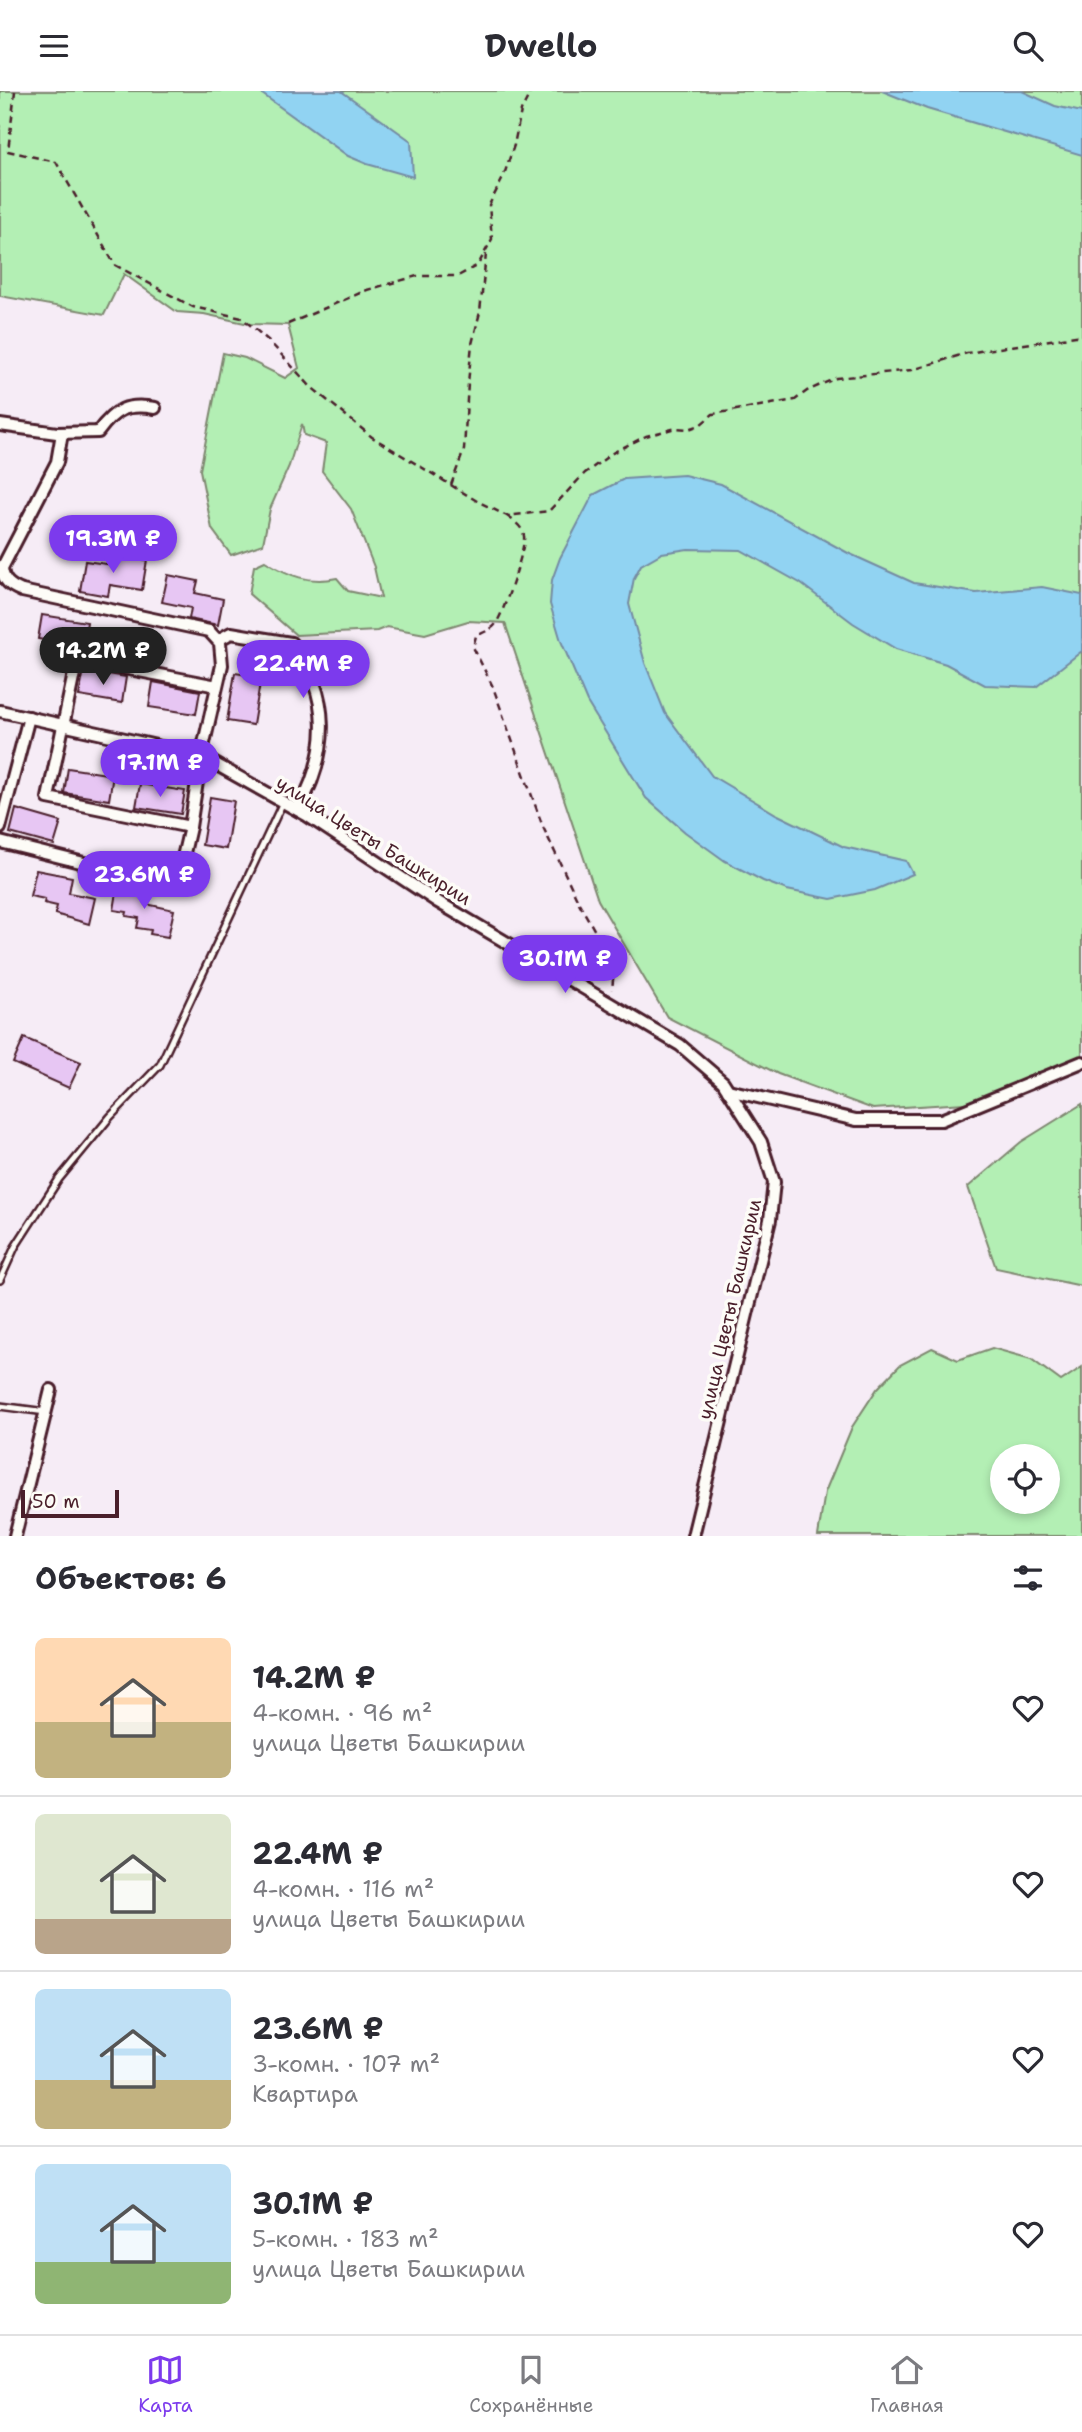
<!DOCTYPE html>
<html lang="ru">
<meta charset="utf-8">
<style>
:root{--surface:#fff;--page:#f7f7f7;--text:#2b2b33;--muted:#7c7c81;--line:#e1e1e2;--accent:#7c3aed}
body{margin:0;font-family:"Shantell Sans",sans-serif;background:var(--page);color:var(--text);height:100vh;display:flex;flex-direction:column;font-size:26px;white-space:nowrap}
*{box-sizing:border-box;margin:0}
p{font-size:23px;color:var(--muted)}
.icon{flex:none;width:38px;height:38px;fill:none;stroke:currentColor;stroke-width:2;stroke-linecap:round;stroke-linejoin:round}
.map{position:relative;height:1445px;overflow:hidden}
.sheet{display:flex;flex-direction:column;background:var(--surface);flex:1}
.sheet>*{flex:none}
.controls{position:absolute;left:990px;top:1353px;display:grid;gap:14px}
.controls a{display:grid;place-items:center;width:70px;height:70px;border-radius:50%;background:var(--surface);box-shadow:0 4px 10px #0003;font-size:35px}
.scale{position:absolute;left:21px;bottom:18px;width:98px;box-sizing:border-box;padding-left:7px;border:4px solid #4a1f2b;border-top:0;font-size:19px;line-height:24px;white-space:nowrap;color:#4a1f2b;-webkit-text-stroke:5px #fdfcf7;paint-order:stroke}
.price{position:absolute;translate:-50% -60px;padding:0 16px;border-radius:24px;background:var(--accent);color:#fff;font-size:23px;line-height:46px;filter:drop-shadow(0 2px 4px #0008)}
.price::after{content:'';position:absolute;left:50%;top:42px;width:21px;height:16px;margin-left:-10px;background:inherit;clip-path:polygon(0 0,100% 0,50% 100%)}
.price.on{background:#222;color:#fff}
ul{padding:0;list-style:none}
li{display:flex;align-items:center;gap:21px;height:175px;padding:0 35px}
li+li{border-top:2px solid var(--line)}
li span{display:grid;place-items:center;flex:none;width:196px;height:140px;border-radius:10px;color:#555}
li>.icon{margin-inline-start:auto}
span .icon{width:84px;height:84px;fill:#fffc;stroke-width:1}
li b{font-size:30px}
h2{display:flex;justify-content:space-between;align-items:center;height:84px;padding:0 35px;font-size:30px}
header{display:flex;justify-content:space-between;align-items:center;height:91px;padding:0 35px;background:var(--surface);font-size:32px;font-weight:700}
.tabs{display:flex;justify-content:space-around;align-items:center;height:98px;border-top:2px solid var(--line);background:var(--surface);font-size:19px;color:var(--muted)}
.tabs a{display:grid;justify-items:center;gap:4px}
.tabs .on{color:var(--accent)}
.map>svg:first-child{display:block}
.green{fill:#b3efb4;stroke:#7e8770;stroke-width:2;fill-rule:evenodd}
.water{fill:#91d3f2;stroke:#758ba2;stroke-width:2}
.building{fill:#e7c6f3;stroke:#4a1f2b;stroke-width:2}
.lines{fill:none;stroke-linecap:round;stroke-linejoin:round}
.service-casing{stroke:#4a1f2b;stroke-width:10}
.minor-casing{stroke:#4a1f2b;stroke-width:16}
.path{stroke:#4a1f2b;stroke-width:2.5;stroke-dasharray:7 5;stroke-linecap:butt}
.service{stroke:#fdfcf7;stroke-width:5}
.minor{stroke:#fdfcf7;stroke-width:10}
.labels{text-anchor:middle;stroke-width:7;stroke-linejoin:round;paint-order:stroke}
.street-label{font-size:19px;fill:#4a1f2b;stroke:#fdfcf7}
</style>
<header><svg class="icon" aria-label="menu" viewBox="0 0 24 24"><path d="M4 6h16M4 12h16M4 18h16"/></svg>Dwello<svg class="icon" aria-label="search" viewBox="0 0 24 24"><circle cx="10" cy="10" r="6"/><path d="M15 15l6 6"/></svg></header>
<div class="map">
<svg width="1082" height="1445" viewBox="0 0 1082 1445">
<rect width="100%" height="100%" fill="#f6ecf6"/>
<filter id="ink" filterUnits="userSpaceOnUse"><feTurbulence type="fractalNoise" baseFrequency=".0143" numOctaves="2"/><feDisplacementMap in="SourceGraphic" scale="14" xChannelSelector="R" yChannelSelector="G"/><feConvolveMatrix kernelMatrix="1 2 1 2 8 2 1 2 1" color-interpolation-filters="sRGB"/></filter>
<g filter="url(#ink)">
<!-- green -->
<g class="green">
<path d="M0 0H1082V965L996 1010 873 1018 778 983 667 926 598 809 505 532 468 530 425 543 387 536 377 540 296 544 249 503 254 475 265 470C289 485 309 493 337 487L348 500 381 507 374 476 351 418 322 380 326 352 304 344 302 333 289 375 270 418 263 453 231 464 212 438 200 379 223 262 245 267 285 287 299 277 288 234 249 233 204 223 177 221 124 183 104 224 0 205Z"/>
<polygon points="1082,1013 1082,1195 996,1177 968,1096 1021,1051"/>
<path d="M932 1257 958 1269 992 1257 1031 1268 1061 1290 1082 1276V1445H818L825 1401 852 1336 877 1298 900 1274ZM1003 1365H1048V1410H1003Z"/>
</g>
<!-- water -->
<g class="water">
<polygon points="258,0 341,0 411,50 413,86 367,73 348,65"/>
<polygon points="882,0 1022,0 1055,15 1082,21 1082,64 927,18"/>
<polygon points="684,384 721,393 848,462 914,492 976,502 1042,496 1082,504 1082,560 1036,596 985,594 946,573 896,558 853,532 800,492 741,459 688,458 662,462 641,474 634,487 629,513 645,572 665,622 712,685 776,723 844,756 906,770 913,783 875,799 831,808 787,799 763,790 725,770 685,741 646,707 587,611 561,550 550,513 552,489 560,467 593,404 624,388"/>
</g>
<!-- building -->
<g class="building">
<polygon points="115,464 147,469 142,499 110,494 108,505 80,500 85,470 113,474"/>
<polygon points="168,484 198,490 195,502 223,508 218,534 189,528 191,517 162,511"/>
<polygon points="42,524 87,531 83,556 38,548"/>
<polygon points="84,579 126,586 122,612 79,605"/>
<polygon points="235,582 261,586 253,634 227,630"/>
<polygon points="153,591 200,600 196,623 149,616"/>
<polygon points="68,677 113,684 109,709 64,702"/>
<polygon points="140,693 185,700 181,723 136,716"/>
<polygon points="210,706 234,710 226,758 202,754"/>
<polygon points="16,718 61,731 54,754 10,742"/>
<polygon points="36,779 72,786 69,802 95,807 89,833 55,823 57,815 44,812 45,808 30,805"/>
<polygon points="118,795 148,801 146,813 174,819 168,846 150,843 151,839 137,837 139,827 126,825 127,821 114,819"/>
<polygon points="24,947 81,971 69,997 13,972"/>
</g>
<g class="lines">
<defs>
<g id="service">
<polyline points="0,1189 15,1156 59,1088 110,1026 160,974 283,711"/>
<polyline points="0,1315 46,1321"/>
</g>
<g id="minor">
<path d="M0 334 57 342 98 341C115 318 127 312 155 317"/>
<path d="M62 342 57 371 2 477C3 490 10 495 22 500L209 540 220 552 222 574 201 665 190 736 48 707 77 568 217 595"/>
<path d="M218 549 231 542 291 552C333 604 329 663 298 719"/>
<polyline points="0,620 201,665 308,725 438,811 680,954 723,991 761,1051 774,1091 770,1129 693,1445"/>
<polyline points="0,737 29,626"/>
<polyline points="0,751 96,775 177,792 190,736"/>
<polyline points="728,999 856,1029 941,1029 1082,971"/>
<polyline points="15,1445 51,1299"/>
</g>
</defs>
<!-- service casing -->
<use href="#service" class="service-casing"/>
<!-- minor casing -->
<use href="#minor" class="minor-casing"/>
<!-- path -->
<g class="path">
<polyline points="15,0 8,60 56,71 115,174 193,216 242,227 269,250 310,295 372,346 477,410 507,425 549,420 585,382 614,361 646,345 676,337 689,338 700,334 713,323 795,309 807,300 836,287 912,279 967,262 1082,244"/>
<polyline points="288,233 367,199 417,185 458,185 478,174 492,148 489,114 503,87 514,54 521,20 531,0"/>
<polyline points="451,394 464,359 468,292 472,253 480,221 486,163"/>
<path d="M507 425C514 430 523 436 524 445 526 457 503 524 495 534 491 539 482 542 476 545L473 556 493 596 543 736 579 812 609 865 614 879 612 899"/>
</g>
<!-- service -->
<use href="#service" class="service"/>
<!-- minor -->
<use href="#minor" class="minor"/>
</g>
</g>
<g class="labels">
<!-- street labels -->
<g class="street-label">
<text transform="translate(374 749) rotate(32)" y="7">улица Цветы Башкирии</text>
<text transform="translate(729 1218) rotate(-77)" y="7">улица Цветы Башкирии</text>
</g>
</g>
</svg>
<div class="controls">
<a><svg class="icon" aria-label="locate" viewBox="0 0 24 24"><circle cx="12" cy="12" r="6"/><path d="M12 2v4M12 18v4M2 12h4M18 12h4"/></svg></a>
</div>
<div class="scale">50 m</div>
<b class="price" style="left:113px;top:484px">19.3M ₽</b>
<b class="price on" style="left:103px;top:596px">14.2M ₽</b>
<b class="price" style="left:303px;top:609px">22.4M ₽</b>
<b class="price" style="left:160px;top:708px">17.1M ₽</b>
<b class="price" style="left:144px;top:820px">23.6M ₽</b>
<b class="price" style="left:565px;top:904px">30.1M ₽</b>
</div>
<section class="sheet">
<h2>Объектов: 6<svg class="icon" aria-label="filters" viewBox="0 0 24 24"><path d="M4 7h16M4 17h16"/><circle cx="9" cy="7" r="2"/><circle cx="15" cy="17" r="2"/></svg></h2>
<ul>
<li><span style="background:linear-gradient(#ffd9b3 60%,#c2b280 0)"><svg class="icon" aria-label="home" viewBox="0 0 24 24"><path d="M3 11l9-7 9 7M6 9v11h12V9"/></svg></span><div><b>14.2M ₽</b><p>4-комн. · 96 m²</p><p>улица Цветы Башкирии</p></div><svg class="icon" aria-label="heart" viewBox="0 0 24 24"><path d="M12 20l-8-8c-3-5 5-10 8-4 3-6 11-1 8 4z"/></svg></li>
<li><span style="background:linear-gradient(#dfe7d0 75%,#b9a48a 0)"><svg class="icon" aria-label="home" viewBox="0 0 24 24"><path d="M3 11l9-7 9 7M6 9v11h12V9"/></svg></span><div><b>22.4M ₽</b><p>4-комн. · 116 m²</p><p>улица Цветы Башкирии</p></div><svg class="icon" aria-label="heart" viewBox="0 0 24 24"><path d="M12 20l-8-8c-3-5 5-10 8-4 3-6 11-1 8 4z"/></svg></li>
<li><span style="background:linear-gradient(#bfe0f5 65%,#c2b280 0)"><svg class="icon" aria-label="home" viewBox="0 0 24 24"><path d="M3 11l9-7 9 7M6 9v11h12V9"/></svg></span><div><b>23.6M ₽</b><p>3-комн. · 107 m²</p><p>Квартира</p></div><svg class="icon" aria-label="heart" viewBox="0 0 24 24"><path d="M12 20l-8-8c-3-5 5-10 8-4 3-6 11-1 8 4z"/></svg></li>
<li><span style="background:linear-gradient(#bfe0f5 70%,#8fb573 0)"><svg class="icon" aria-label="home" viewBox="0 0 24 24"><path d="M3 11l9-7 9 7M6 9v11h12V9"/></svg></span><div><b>30.1M ₽</b><p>5-комн. · 183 m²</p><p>улица Цветы Башкирии</p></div><svg class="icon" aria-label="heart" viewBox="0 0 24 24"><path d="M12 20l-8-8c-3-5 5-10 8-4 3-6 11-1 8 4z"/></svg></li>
</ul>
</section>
<nav class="tabs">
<a class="on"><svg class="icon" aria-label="map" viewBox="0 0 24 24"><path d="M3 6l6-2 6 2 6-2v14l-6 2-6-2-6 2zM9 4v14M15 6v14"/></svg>Карта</a>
<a><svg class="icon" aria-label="saved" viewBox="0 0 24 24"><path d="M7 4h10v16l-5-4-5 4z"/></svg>Сохранённые</a>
<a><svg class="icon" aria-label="home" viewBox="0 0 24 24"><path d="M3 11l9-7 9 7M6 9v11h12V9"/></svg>Главная</a>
</nav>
